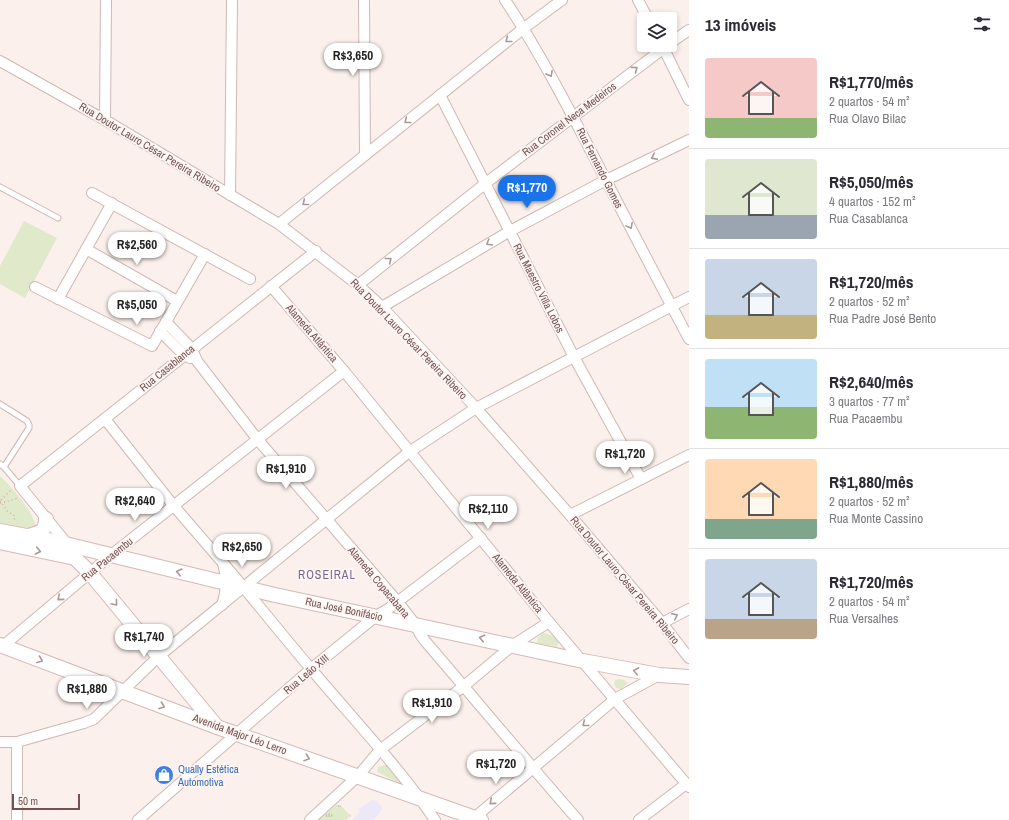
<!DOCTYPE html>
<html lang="pt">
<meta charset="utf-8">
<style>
:root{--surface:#fff;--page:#f2f2f3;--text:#2b2b33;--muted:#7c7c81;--line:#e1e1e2;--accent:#1a73e8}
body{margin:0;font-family:"Archivo Narrow",sans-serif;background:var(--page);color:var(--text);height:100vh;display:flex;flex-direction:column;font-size:15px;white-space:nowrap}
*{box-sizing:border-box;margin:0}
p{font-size:13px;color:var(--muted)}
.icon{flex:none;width:22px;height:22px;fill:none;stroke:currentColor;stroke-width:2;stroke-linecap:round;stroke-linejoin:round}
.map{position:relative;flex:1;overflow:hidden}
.side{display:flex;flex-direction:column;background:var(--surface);width:320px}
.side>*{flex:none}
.fabs{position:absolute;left:637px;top:12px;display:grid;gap:8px}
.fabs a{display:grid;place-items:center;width:40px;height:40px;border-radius:4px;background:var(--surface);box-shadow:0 2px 6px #0003;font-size:20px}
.scale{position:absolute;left:12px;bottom:10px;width:68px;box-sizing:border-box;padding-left:4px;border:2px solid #755150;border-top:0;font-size:11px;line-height:14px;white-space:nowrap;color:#755150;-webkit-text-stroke:3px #fef6f3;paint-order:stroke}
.price{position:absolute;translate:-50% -34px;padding:0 9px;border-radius:14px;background:#fff;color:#222;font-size:13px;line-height:26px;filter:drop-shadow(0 1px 2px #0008)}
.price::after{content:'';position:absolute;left:50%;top:24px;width:12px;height:9px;margin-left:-6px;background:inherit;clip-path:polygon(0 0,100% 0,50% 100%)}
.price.selected{background:var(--accent);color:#fff}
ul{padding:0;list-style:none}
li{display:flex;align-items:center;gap:12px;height:100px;padding:0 16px}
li+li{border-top:1px solid var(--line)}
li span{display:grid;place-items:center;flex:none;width:112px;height:80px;border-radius:4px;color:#555}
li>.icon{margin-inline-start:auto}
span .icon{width:48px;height:48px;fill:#fffc;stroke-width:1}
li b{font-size:17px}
h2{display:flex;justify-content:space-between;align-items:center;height:48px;padding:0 16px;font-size:17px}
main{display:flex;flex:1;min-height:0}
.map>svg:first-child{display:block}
.education{fill:#ede8f8}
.grass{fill:url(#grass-tufts)}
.park{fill:#e1e9cb}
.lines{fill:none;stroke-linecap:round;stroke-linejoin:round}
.lane-casing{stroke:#cfb8b4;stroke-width:7}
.street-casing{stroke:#cfb8b4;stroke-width:12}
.secondary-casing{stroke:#d5b8b5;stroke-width:16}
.path{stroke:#d4aba8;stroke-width:1.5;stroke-dasharray:1 3;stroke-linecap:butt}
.lane{stroke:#fff;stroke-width:5}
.street{stroke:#fff;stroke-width:10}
.secondary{stroke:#fff;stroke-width:14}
.oneway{stroke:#ac9796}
.labels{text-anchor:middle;stroke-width:3.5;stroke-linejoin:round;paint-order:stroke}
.street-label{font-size:11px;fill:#755150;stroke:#fef6f3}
.shop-label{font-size:11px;fill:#366cbe;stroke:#fef6f3;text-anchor:start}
.neighbourhood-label{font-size:12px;letter-spacing:1px;fill:#766890;stroke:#fef6f3}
</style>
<main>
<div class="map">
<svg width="689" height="820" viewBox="0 0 689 820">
<defs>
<pattern id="grass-tufts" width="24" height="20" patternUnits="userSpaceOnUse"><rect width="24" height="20" fill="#e1e9cb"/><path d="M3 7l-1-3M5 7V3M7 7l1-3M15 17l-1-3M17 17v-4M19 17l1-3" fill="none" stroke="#bbbfa7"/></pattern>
</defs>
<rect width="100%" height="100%" fill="#fbf0ec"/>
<!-- education -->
<polygon class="education" points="372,800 377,801 382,807 381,811 374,820 352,820 360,812 358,809"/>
<!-- grass -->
<g class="grass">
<polygon points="386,765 403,785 377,772 378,767"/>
<polygon points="336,805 340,805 351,816 346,820 318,820"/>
</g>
<!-- park -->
<g class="park">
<polygon points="24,221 57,238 25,298 0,284 0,266"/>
<path d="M0 476C14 489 29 507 36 525L35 528 29 530 0 523Z"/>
<path d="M543 633C550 634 554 636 559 641L557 647 538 643 537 639Z"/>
<polygon points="618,679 624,680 628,683 621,689 616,688 614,684 615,680"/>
</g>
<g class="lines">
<defs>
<g id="lane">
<polyline points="0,187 58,218"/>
<polyline points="0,404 27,421 29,425 29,428 4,467"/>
<polyline points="0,464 4,467 20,486"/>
</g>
<g id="street">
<polyline points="364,0 365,155"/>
<path d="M505 0C543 57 574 119 606 180 633 233 661 286 689 339"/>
<polyline points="638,0 648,19"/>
<polyline points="670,43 689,30"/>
<polyline points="662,45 689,100"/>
<polyline points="0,61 105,120 279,224 358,285 382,307 476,408 570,515 662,623 689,658"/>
<polyline points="440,95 574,357 641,479"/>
<polyline points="105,120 106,0"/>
<polyline points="92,193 250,279"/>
<polyline points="230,195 232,0"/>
<polyline points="279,224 524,28 562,0"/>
<polyline points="86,249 177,301"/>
<polyline points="358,285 486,183 668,45"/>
<polyline points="271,286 344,371 549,622 689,787"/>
<polyline points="35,287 152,346 205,254"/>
<polyline points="58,299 112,203"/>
<polyline points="382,307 510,231 606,180 689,140"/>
<path d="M166 322 192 349 197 361 258 440 397 601 415 624 420 634 425 641C476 700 526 761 578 820"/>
<polyline points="160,331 184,355 190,358"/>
<path d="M105 419 173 505 223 563C227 577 227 591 222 605"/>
<polyline points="570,515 689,455"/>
<polyline points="68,545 20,486 316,251"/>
<path d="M223 563C253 598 282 635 312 670 354 720 399 767 435 820"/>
<polyline points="662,623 689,609"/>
<polyline points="3,646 110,556 344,371"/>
<polyline points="0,742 17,742 84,723 94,719 159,656 409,452 476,408 689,297"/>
<polyline points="474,818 615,699 659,675"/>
<polyline points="17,820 17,742"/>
<polyline points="138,820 311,669 376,616 388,609 481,538"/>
<polyline points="310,820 358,776 380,750 464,686 513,645 549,622"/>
<polyline points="639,820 686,784"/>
</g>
<g id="secondary">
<polyline points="0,531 53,541 275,595 583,661 659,675 689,677"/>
<path d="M28 536C39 533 46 532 46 519"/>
<polyline points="0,542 75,558 90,573 217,727"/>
<polyline points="0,645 217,727 481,820"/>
</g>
</defs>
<!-- lane casing -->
<use href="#lane" class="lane-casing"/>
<!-- street casing -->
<use href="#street" class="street-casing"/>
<!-- secondary casing -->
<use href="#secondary" class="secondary-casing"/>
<!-- path -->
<g class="path">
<polyline points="1,500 12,489"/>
<polyline points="0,501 8,512 15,516 14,522"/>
<polyline points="0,503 5,502 18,498"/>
</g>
<!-- lane -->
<use href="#lane" class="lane"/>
<!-- street -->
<use href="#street" class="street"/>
<!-- secondary -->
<use href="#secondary" class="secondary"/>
</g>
<!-- one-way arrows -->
<defs><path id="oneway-chevron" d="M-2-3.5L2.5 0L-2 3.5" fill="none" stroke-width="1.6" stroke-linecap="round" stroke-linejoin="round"/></defs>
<g class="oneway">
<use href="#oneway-chevron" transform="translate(508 40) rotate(141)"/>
<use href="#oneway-chevron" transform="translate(635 69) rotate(-37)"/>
<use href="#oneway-chevron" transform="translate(550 74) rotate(61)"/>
<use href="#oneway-chevron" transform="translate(407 121) rotate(141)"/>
<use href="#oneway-chevron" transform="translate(654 157) rotate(154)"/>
<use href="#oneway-chevron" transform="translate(305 203) rotate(141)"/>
<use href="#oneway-chevron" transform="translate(630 226) rotate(62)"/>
<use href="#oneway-chevron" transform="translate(489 243) rotate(149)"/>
<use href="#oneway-chevron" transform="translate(389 260) rotate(-39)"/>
<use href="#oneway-chevron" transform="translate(38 551) rotate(12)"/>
<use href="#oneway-chevron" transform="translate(179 572) rotate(-167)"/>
<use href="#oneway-chevron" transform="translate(60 598) rotate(140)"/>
<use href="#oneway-chevron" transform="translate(115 603) rotate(50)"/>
<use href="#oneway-chevron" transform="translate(675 616) rotate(-26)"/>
<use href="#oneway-chevron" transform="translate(482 638) rotate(-168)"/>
<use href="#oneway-chevron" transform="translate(40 660) rotate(21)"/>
<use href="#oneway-chevron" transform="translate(636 671) rotate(-169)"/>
<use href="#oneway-chevron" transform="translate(162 706) rotate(21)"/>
<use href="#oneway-chevron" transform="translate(585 724) rotate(141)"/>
<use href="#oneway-chevron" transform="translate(307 758) rotate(19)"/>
<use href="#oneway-chevron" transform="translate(492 802) rotate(139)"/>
</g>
<!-- icons -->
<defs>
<symbol id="shop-disc" viewBox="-11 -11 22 22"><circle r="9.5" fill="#3f7fe0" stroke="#fef6f3"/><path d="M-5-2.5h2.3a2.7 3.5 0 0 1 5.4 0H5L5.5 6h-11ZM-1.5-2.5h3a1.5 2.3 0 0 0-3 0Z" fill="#fff"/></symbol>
</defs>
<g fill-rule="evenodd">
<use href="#shop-disc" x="153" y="764" width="22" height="22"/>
</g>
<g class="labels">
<!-- street labels -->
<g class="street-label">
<text transform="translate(569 119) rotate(-37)" y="4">Rua Coronel Neca Medeiros</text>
<text transform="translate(150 147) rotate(31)" y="4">Rua Doutor Lauro César Pereira Ribeiro</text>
<text transform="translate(600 168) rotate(63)" y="4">Rua Fernando Gomes</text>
<text transform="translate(539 288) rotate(63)" y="4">Rua Maestro Villa Lobos</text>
<text transform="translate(312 333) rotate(49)" y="4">Alameda Atlântica</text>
<text transform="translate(409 339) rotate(46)" y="4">Rua Doutor Lauro César Pereira Ribeiro</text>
<text transform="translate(167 368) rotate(-39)" y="4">Rua Casablanca</text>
<text transform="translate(107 559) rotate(-39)" y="4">Rua Pacaembu</text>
<text transform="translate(625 580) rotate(50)" y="4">Rua Doutor Lauro César Pereira Ribeiro</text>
<text transform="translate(379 582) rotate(50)" y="4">Alameda Copacabana</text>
<text transform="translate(518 583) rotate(51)" y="4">Alameda Atlântica</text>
<text transform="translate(344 609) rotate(12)" y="4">Rua José Bonifácio</text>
<text transform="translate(306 674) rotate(-40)" y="4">Rua Leão XIII</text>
<text transform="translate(240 734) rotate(20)" y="4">Avenida Major Léo Lerro</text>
</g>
<!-- shop labels -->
<g class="shop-label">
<text x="178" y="773">Qually Estética<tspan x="178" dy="13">Automotiva</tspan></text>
</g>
<!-- neighbourhood labels -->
<g class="neighbourhood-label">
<text x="327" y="579">ROSEIRAL</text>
</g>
</g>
</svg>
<div class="fabs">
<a><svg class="icon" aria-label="layers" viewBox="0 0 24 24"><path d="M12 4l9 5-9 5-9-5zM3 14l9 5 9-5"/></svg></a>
</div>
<div class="scale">50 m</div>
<b class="price" style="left:353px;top:77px">R$3,650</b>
<b class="price selected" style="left:527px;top:209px">R$1,770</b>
<b class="price" style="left:137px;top:266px">R$2,560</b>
<b class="price" style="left:137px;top:326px">R$5,050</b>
<b class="price" style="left:625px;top:475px">R$1,720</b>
<b class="price" style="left:286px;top:490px">R$1,910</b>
<b class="price" style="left:135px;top:522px">R$2,640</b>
<b class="price" style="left:488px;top:530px">R$2,110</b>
<b class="price" style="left:242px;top:568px">R$2,650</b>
<b class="price" style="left:144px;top:658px">R$1,740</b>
<b class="price" style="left:87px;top:710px">R$1,880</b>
<b class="price" style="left:432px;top:724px">R$1,910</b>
<b class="price" style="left:496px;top:785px">R$1,720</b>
</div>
<section class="side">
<h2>13 imóveis<svg class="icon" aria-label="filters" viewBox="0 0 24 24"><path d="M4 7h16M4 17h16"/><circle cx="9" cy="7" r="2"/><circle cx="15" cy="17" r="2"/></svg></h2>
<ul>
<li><span style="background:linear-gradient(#f6c9c9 75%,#8fb573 0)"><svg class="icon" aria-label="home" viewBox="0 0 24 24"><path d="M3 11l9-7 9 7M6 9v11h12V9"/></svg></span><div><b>R$1,770/mês</b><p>2 quartos · 54 m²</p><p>Rua Olavo Bilac</p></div></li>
<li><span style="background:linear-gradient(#dfe7d0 70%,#9aa5b1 0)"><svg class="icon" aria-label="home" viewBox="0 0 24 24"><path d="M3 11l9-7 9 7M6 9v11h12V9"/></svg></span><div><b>R$5,050/mês</b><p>4 quartos · 152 m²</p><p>Rua Casablanca</p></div></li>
<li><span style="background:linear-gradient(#c9d6e8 70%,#c2b280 0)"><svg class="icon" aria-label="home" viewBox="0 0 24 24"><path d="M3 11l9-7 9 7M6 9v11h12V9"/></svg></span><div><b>R$1,720/mês</b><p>2 quartos · 52 m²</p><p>Rua Padre José Bento</p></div></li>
<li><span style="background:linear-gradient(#bfe0f5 60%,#8fb573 0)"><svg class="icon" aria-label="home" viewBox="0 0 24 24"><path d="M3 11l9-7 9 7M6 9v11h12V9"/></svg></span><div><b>R$2,640/mês</b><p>3 quartos · 77 m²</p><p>Rua Pacaembu</p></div></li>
<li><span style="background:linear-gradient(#ffd9b3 75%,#7fa58c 0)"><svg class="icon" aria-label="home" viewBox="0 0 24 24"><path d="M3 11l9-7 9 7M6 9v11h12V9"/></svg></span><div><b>R$1,880/mês</b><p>2 quartos · 52 m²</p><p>Rua Monte Cassino</p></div></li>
<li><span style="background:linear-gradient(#c9d6e8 75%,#b9a48a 0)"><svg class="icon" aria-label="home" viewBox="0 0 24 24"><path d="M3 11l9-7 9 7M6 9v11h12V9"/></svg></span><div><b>R$1,720/mês</b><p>2 quartos · 54 m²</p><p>Rua Versalhes</p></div></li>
</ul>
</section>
</main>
